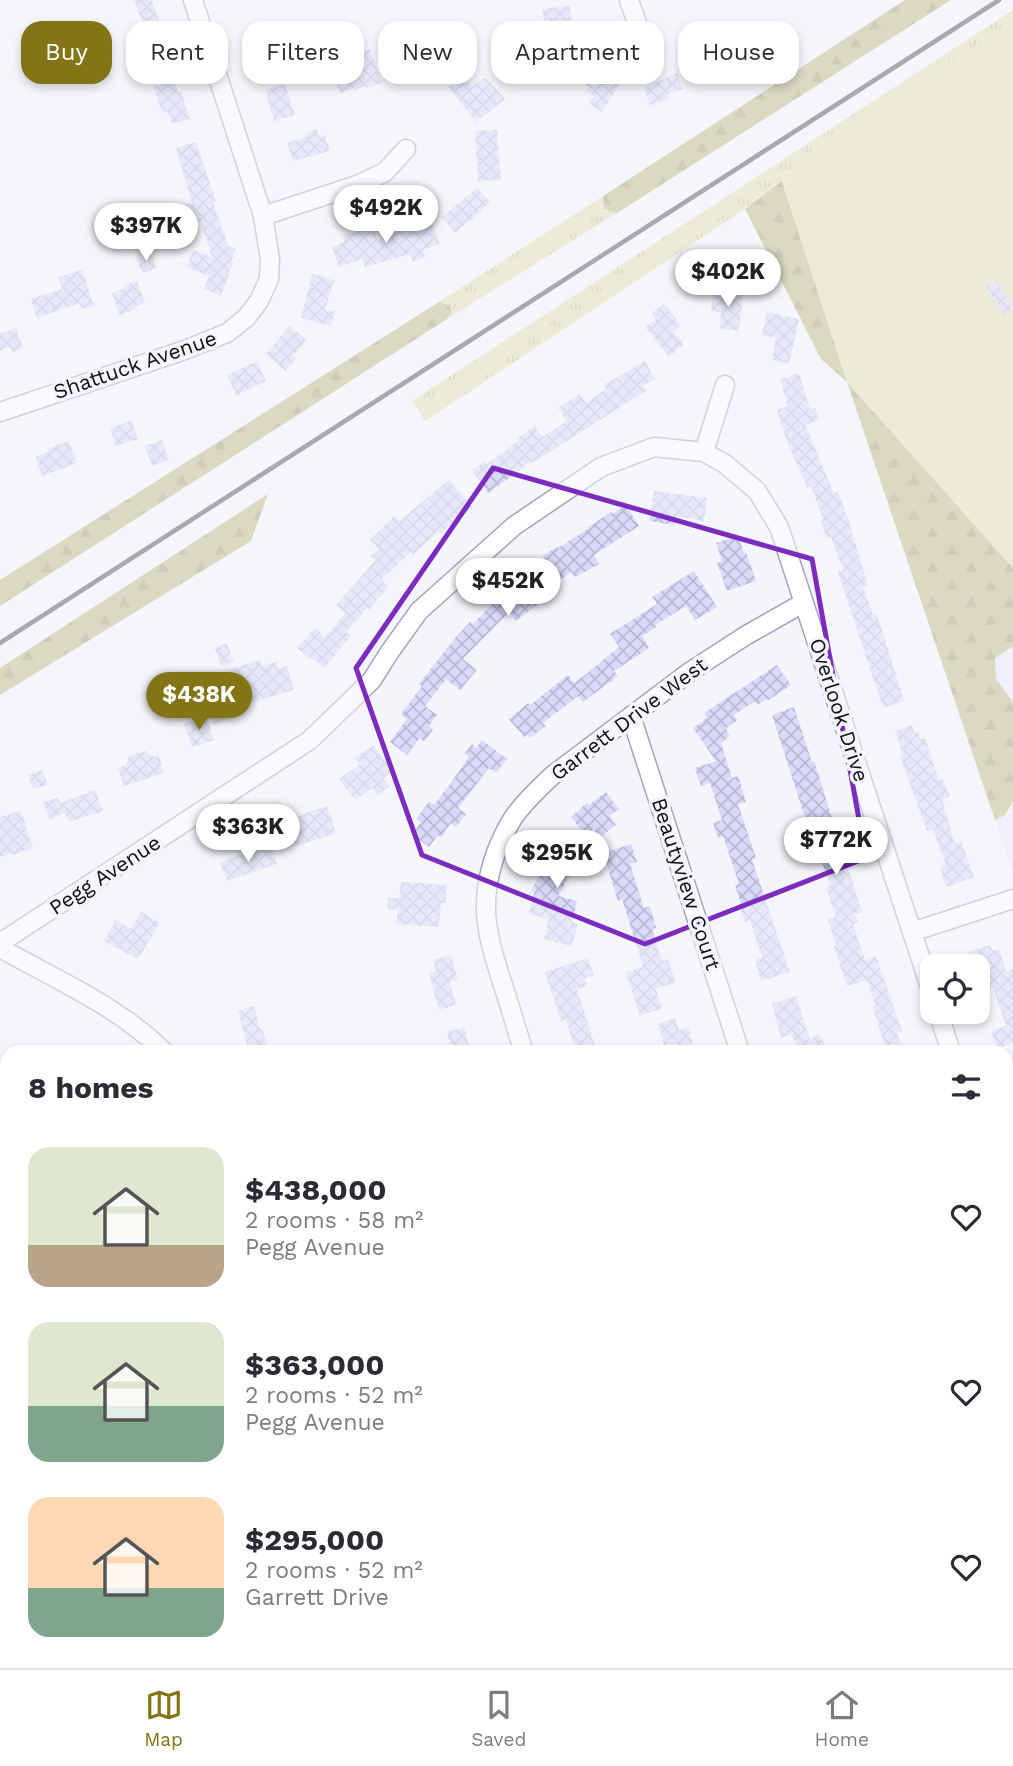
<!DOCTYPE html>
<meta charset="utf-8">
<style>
:root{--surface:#fff;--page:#f2f2f3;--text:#2b2b33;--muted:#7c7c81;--line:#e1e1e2;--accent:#837416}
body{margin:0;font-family:"Work Sans",sans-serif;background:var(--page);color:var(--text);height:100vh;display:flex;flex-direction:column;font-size:26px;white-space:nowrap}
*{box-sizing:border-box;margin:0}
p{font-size:23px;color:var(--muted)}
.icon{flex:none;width:38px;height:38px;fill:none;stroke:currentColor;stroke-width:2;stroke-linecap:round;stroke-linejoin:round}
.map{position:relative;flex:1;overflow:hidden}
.drawer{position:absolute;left:0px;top:1045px;width:1013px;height:625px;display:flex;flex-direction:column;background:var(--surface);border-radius:21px 21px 0 0;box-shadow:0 4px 10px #0003}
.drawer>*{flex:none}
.guide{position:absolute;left:21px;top:21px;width:971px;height:63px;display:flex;gap:14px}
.controls{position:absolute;left:920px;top:954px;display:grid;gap:14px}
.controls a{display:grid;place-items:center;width:70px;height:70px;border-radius:14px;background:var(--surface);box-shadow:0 4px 10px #0003;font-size:35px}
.price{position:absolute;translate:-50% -60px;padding:0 16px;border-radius:24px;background:#fff;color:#222;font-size:23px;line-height:46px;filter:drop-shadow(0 2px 4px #0008)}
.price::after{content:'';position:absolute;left:50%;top:42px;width:21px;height:16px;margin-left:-10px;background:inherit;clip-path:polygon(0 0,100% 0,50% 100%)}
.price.on{background:var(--accent);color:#fff}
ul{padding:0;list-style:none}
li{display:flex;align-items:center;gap:21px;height:175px;padding:0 28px}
li span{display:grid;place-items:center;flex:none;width:196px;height:140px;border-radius:21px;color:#555}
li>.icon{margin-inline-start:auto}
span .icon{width:84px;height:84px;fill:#fffc;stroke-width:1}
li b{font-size:30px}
h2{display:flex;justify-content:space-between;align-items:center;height:84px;padding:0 28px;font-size:30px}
.chip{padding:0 24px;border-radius:21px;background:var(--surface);box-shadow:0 4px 10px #0003;font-size:24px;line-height:63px}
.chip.on{background:var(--accent);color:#fff}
.menu{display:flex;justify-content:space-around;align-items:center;height:98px;border-top:2px solid var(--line);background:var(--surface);font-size:19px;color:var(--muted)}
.menu a{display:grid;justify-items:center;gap:4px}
.menu .on{color:var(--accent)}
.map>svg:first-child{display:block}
.built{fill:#e8e9f9}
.grass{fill:url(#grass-tufts)}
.forest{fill:url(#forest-firs)}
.park{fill:#e4dcac}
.building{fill:url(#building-cross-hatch)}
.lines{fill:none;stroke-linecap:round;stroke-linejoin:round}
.street-casing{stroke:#a2a3c1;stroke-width:21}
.street{stroke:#fff;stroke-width:18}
.rail{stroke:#4c4d56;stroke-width:4.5}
.marked{fill:none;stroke:#7b2cbf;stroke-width:5;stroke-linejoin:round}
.labels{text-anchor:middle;stroke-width:7;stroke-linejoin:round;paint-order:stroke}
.street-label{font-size:21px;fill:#10101b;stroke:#f4f5fb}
</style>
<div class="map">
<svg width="1013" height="1668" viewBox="0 0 1013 1668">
<defs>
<pattern id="grass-tufts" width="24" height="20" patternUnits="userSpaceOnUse" patternTransform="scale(1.75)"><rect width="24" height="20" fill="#e4dcac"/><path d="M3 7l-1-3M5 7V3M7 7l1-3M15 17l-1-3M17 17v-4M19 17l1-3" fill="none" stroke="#c3bc93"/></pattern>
<pattern id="forest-firs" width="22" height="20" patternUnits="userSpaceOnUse" patternTransform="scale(1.75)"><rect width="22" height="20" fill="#bfb57e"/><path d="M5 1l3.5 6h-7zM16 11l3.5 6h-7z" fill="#a39b6c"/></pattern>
<pattern id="building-cross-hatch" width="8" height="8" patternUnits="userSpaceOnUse" patternTransform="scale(1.75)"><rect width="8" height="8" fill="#d8daf9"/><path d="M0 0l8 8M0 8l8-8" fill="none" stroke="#b8bad5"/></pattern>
</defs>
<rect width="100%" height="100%" fill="#f4f5fb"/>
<!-- built -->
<g class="built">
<polygon points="1013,646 1013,702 996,679 995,658"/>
<polygon points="1013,801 1013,873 995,820 1005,815"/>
</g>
<!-- grass -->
<g class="grass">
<polygon points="1013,10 1013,22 799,162 782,181 745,209 425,421 412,401"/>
<polygon points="603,196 604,209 617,213 447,319 452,311 449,305 439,302"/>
</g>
<!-- forest -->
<g class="forest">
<polygon points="905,0 951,0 617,213 604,209 603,196"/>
<polygon points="782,181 847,382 1013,568 1013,646 995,658 996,679 1013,702 1013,801 1005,815 995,820 847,382 821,359 745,209"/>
<polygon points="439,302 449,305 452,311 447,319 0,606 0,580"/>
<polygon points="268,494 251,541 0,695 0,668"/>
</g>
<!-- park -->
<polygon class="park" points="1013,22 1013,568 847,382 782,182 799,162"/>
<!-- building -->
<g class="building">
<polygon points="134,0 152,0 170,56 149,63 137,32 145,29"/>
<polygon points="570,6 575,46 555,49 551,23 545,24 542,9"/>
<polygon points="703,25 722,33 710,62 691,55"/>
<polygon points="267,26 273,46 269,47 275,63 258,68 251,45 252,44 249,32"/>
<polygon points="370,49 381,83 366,88 365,86 355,90 354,88 340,93 332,70 360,61 357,53"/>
<polygon points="393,56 434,59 432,80 391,77"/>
<polygon points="586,64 619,85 602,112 589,104 594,96 586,91 588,87 576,79"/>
<polygon points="677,73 683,89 667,95 669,99 650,105 644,88"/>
<polygon points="463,75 472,87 485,77 505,99 476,122 448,87"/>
<polygon points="174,80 178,92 181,91 190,119 172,124 167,111 162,113 154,87"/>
<polygon points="285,84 295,115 274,121 265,90"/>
<polygon points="317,129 319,137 325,135 330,151 293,161 287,143 306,137 305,133"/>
<polygon points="497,130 501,180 478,181 475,131"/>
<polygon points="196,142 216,201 213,202 228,246 236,249 231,262 233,263 221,296 204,289 209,276 187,267 193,250 212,257 202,226 204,220 190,225 183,205 192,203 176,148"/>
<polygon points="477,188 490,202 467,224 466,223 456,233 442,217"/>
<polygon points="431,220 440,244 422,250 425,257 413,262 410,254 365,267 362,259 339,267 332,247 344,242 342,236 373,226 377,240"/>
<polygon points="151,254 156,268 142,273 137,259"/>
<polygon points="82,270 94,306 82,309 79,303 37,318 31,299 62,289 58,277"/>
<polygon points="312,274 334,280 325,310 335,312 331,326 301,318"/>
<polygon points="137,281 145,303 136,306 137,309 119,315 112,293 125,288 124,285"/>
<polygon points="997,281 1013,308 1002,315 986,287"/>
<polygon points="713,290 743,294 739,331 720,328 721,312 711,311"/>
<polygon points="664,303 681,325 673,332 684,344 669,357 645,327 656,319 652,314"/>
<polygon points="767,312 799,319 789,364 772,360 776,338 762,335"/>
<polygon points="290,326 307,340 293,356 296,359 285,371 266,354"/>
<polygon points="16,328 23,348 12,352 10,347 0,351 0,334"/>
<polygon points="257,361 266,381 236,395 227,375"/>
<polygon points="645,361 655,379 643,386 646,391 532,463 531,462 488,493 472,470 485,461 487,464 518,441 516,439 535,426 542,437 567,421 558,408 580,394 586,403 606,389 604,385"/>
<polygon points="799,373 810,409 815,408 819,420 805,425 834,493 838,492 852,529 851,529 868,585 863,587 873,615 877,614 904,701 883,708 838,572 843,570 831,537 827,538 820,520 823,519 811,486 807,487 786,439 777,410 788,406 780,380"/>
<polygon points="132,421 138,439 116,446 110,428"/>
<polygon points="162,440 169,460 152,466 145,446"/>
<polygon points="69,441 77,463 42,476 35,457 48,452 47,449"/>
<polygon points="449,480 472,507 439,534 438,532 413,555 411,552 381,580 389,586 369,610 367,608 346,632 351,636 324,668 313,659 312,660 297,648 315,628 325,637 346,613 336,605 375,561 370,556 379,549 370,540 395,516 399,521"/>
<polygon points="654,491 707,498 704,521 676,516 675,525 649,521"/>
<polygon points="626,505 639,526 594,555 599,564 575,577 571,572 540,594 544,600 516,621 509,612 463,659 477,670 460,690 446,679 425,706 437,715 429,726 433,730 424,742 420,738 407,755 390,742 407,719 401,714 422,686 419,684 456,637 470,622 473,624 498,598 496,595 513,582 516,585 547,562 543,556 557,547 558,548 588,529 587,528 611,512 612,514"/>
<polygon points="738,536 744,553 746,552 756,581 727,591 717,563 722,561 716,543"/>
<polygon points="694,571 717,607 695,620 686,606 655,625 656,627 642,636 649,648 614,671 618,676 583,702 578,696 543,723 546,726 530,738 527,735 524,737 509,719 528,703 530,705 568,675 574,683 585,675 619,647 610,634 657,604 652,597"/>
<polygon points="227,643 234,662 221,666 215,648"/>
<polygon points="260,660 262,666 276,662 278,669 287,666 294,690 239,706 228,670"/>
<polygon points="777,665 791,685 767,701 767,699 757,705 755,701 734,715 737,720 726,728 730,736 721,743 732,778 738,776 746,802 738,804 756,858 752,860 790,972 761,981 755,960 762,957 750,920 745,922 739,904 741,903 735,885 739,884 723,836 718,838 713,823 722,820 710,783 701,786 695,768 716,761 693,728 707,718 704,713"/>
<polygon points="222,704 227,720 213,725 207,710"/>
<polygon points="794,707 812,762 814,761 862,912 855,914 858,922 853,924 865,960 876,956 902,1031 897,1032 903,1052 887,1052 872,1006 875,1005 867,980 847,986 834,946 836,945 828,920 836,917 826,887 830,885 819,854 814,856 805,828 808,827 772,715"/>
<polygon points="206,716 214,740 192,747 184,724"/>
<polygon points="912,725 915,734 918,733 920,739 925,738 939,780 943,779 950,797 942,800 945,808 944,808 955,844 961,842 974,877 946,887 940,867 946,865 933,830 927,831 900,756 903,755 895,731"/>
<polygon points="482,740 507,759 496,773 489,768 458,808 466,814 456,827 451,823 441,837 438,835 429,847 412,835 421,822 416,819 429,802 434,805 453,780 469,757 465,753 472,744 476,748"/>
<polygon points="373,745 393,771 384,778 390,786 377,796 372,788 355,800 339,779 360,764 355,758"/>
<polygon points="145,751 154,757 159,756 164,773 124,786 118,768 126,765 129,756"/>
<polygon points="42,770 48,785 33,789 28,775"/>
<polygon points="95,790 103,811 69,822 65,813 49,819 43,802 58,798 60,803"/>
<polygon points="606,792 619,809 609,816 616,825 598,839 594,827 588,838 571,817 587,803 589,805"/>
<polygon points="327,806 336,833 292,847 283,821"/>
<polygon points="21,811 33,848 13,855 12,853 0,857 0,817"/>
<polygon points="557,830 584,844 579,854 566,865 577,862 558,896 577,901 572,922 578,924 572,946 544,939 549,919 529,914 535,889 529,895 552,852 547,850"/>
<polygon points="631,844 637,862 630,864 644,908 650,906 656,928 652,929 662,961 668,959 676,982 656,989 662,1008 640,1016 626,972 643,967 622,899 618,901 605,859 601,854"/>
<polygon points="271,847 277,864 227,881 220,862 248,852 249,854"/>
<polygon points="401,882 447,885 446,903 441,903 439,927 396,924 398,910 387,909 388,898 399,898"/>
<polygon points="141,912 160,923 138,959 103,941 116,920 131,929"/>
<polygon points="990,945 993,951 999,949 1006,971 1013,969 1013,1043 997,1048 991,1031 1006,1026 993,987 978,991 978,966 973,966 969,952"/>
<polygon points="451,955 458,980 450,982 456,1005 439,1010 429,973 436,971 433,960"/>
<polygon points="588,958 594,975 584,979 587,986 577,989 597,1052 576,1052 566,1020 561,1021 545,972"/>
<polygon points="796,996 810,1039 818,1033 830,1052 790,1052 798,1046 790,1034 781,1038 772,1004"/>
<polygon points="254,1006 260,1029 262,1028 269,1052 249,1052 238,1011"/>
<polygon points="675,1018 679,1030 688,1027 693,1044 690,1045 692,1052 666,1052 658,1024"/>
<polygon points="464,1027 471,1052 452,1052 447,1032"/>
</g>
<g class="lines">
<defs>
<g id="street">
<polyline points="629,0 637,23"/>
<polyline points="263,216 357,185 385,172 406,149"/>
<polyline points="0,412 185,350 227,333 246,318 259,301 269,279 270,259 263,216 193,0"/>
<polyline points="704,452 725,385"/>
<polyline points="631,716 740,1052"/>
<polyline points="912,932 1013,899"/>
<polyline points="0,943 310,740 372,680 389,653 419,611 514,526 601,467 654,447 704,452 725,464 757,491 779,527 933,996"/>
<path d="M0 948C55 979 120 1007 164 1052"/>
<polyline points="938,1012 951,1052"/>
<path d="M524 1052C516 1028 509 1003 501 979 494 957 487 934 486 911 485 879 496 845 513 818 524 802 539 788 553 775L691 671 745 636 803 603"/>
<polyline points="1006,1219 1013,1239"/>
<polyline points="369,1662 371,1668"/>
<polyline points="718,1662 719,1668"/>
</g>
</defs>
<!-- street casing -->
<use href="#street" class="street-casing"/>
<!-- street -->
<use href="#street" class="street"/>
<!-- rail -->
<polyline class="rail" points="0,643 999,0"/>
</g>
<!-- marked area -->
<path d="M0 0H1013V1668H0ZM493 468 812 559 866 858 645 944 422 855 356 668Z" fill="#f4f5fb" fill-opacity=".55" fill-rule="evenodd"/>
<path class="marked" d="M493 468 812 559 866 858 645 944 422 855 356 668Z"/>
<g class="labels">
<!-- street labels -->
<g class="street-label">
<text transform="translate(135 365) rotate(-19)" y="7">Shattuck Avenue</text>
<text transform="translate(839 710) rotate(72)" y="7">Overlook Drive</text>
<text transform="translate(629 719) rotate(-37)" y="7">Garrett Drive West</text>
<text transform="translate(105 875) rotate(-33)" y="7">Pegg Avenue</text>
<text transform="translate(686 884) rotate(72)" y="7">Beautyview Court</text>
</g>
</g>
</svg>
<div class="controls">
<a><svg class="icon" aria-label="locate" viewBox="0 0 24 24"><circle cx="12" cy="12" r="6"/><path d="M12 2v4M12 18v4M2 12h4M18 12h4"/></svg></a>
</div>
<b class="price" style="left:386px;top:245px">$492K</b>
<b class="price" style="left:146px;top:263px">$397K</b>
<b class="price" style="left:728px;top:309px">$402K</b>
<b class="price" style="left:508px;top:618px">$452K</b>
<b class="price on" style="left:199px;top:732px">$438K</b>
<b class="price" style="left:248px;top:864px">$363K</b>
<b class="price" style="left:836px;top:877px">$772K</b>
<b class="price" style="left:557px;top:890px">$295K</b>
<div class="guide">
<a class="chip on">Buy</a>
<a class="chip">Rent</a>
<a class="chip">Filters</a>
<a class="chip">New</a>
<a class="chip">Apartment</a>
<a class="chip">House</a>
</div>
<section class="drawer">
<h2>8 homes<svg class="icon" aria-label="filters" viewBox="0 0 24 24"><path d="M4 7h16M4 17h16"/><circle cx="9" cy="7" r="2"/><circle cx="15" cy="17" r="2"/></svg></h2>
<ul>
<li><span style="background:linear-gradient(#dfe7d0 70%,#b9a48a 0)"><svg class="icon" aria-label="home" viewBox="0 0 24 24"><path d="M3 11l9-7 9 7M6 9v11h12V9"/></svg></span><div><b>$438,000</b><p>2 rooms · 58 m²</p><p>Pegg Avenue</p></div><svg class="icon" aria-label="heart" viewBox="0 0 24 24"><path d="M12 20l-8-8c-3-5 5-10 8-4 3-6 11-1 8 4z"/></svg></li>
<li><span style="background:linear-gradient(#dfe7d0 60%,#7fa58c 0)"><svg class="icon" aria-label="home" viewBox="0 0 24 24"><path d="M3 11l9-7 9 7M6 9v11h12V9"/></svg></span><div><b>$363,000</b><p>2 rooms · 52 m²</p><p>Pegg Avenue</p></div><svg class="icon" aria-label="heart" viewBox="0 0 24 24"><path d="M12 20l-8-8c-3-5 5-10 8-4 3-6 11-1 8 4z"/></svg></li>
<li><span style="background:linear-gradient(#ffd9b3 65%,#7fa58c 0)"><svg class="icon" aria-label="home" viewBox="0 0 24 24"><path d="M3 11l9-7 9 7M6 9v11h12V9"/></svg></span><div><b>$295,000</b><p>2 rooms · 52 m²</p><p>Garrett Drive</p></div><svg class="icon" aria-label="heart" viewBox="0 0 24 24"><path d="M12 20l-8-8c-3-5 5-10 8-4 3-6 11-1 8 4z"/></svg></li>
</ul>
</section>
</div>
<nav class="menu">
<a class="on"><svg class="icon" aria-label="map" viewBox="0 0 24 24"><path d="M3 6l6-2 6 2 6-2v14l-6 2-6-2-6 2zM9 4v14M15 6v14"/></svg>Map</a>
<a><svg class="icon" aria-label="saved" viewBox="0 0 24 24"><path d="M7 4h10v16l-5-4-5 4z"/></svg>Saved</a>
<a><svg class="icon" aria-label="home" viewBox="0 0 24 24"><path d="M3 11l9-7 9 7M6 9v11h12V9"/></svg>Home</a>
</nav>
